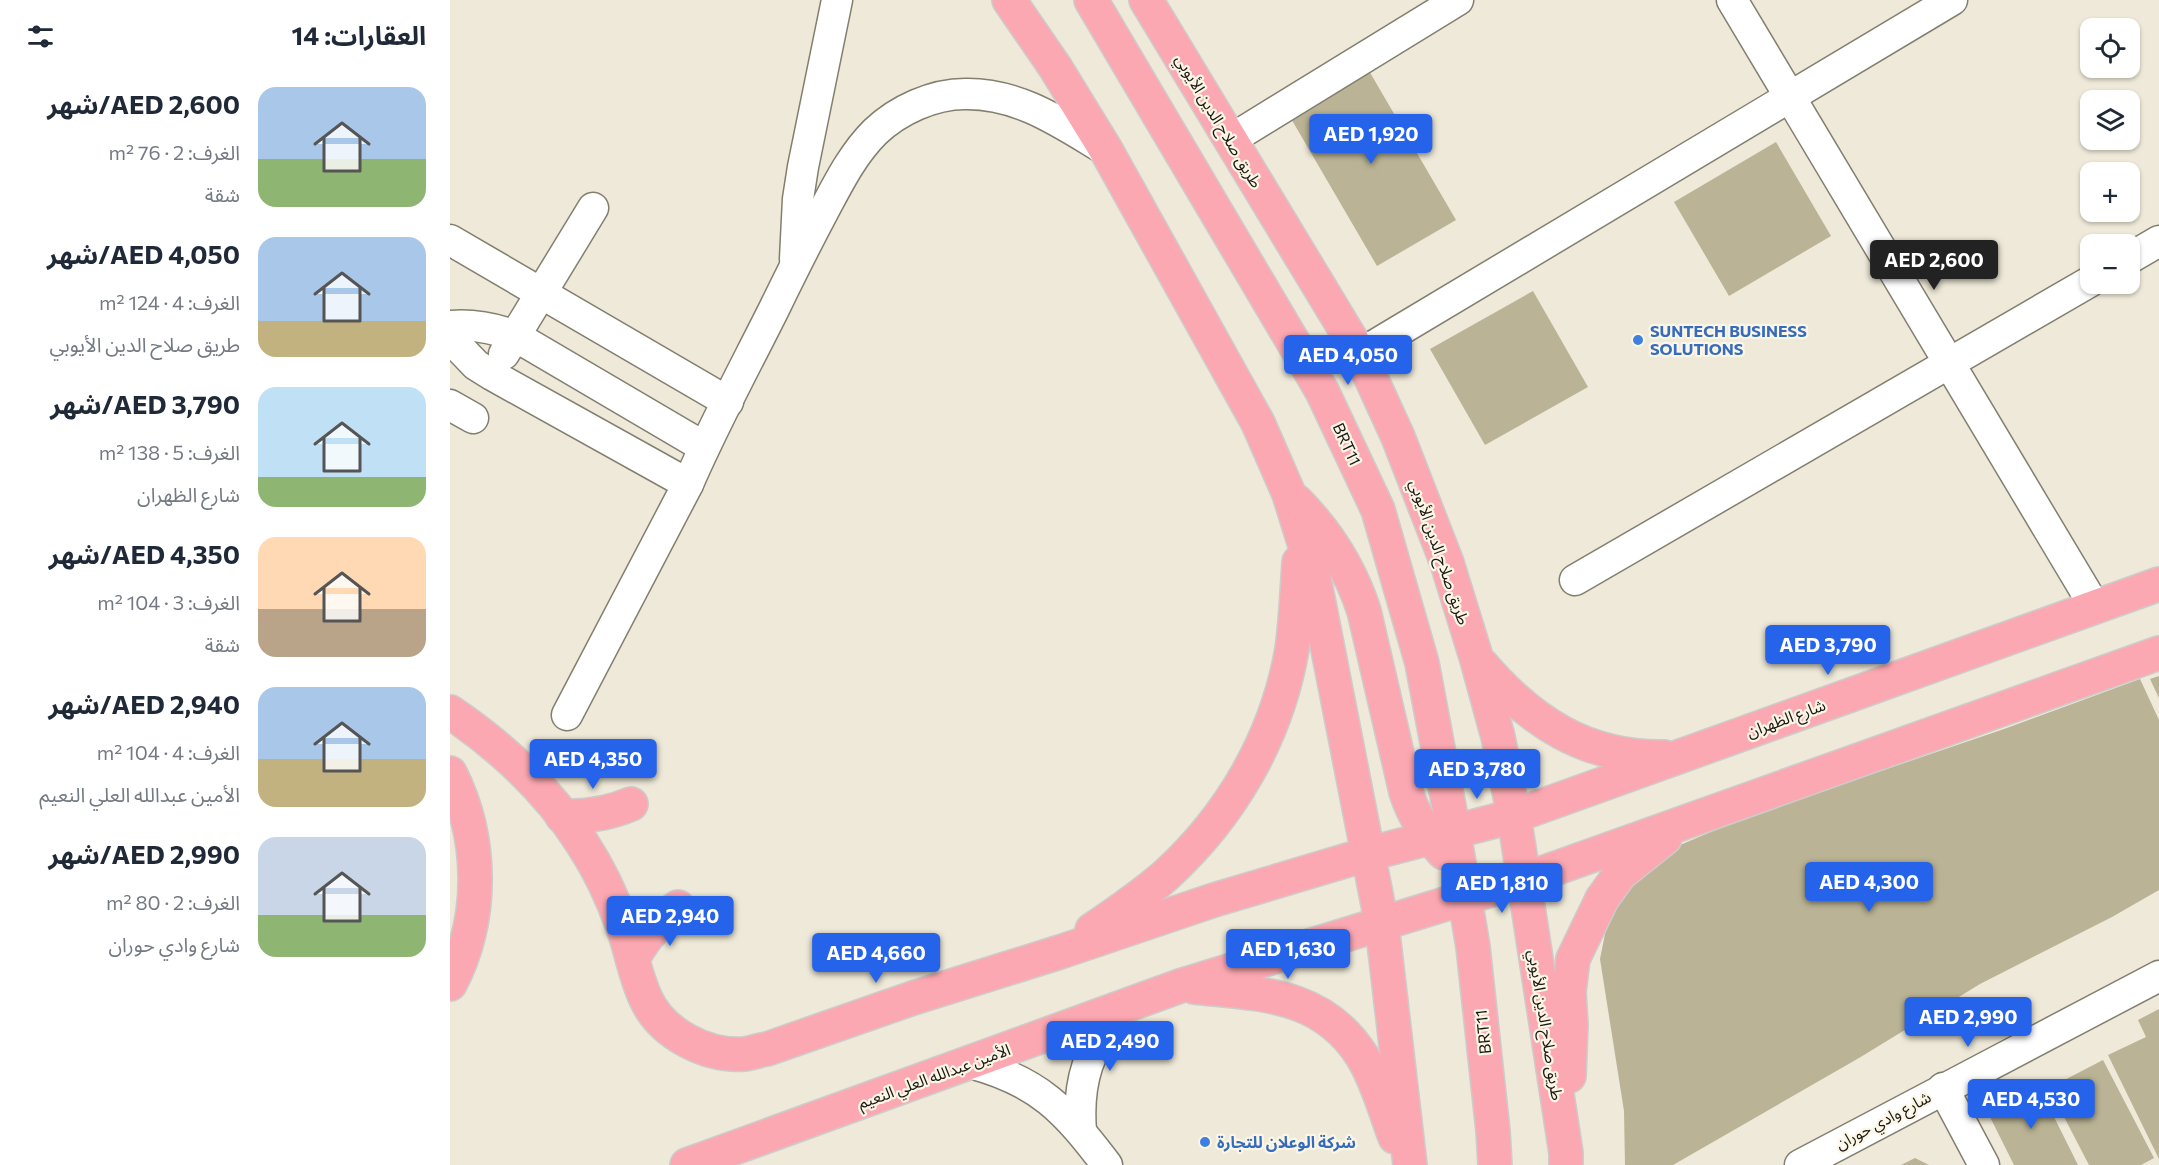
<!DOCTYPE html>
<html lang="ar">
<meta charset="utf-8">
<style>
:root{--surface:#fff;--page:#f6f6f7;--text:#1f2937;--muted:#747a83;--accent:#2563eb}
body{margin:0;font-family:Commissioner,"Noto Sans Arabic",sans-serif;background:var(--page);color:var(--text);direction:rtl;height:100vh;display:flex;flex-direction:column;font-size:22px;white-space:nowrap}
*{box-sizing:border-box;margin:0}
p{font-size:20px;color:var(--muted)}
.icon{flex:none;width:33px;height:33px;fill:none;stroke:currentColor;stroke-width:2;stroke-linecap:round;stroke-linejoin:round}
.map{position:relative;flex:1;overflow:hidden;direction:ltr}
.details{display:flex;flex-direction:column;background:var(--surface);width:450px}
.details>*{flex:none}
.controls{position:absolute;left:1630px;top:18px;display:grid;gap:12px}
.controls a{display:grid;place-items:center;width:60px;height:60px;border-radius:12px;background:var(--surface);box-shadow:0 2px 4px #0004;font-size:30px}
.price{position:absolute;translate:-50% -51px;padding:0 14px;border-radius:6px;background:var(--accent);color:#fff;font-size:20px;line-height:39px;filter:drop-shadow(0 2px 3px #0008)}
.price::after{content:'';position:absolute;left:50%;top:36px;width:18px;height:14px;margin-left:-9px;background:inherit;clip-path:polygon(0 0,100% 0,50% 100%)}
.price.on{background:#222;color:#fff}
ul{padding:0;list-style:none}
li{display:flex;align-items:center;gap:18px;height:150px;padding:0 24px}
li span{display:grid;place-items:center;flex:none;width:168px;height:120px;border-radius:18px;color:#555}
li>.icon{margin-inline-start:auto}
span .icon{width:72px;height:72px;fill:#fffc;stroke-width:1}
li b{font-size:26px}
h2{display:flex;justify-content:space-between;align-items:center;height:72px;padding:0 24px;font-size:26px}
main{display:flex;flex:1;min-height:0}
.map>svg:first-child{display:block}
.building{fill:#bab395}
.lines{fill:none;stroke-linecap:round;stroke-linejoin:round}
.minor-casing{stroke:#837f6f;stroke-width:33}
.major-casing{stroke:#cdcccb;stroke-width:36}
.minor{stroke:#fff;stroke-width:30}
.major{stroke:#fca8b2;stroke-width:33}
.shop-dot{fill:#3f7fe0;stroke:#fbf6e5;stroke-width:2}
.labels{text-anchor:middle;stroke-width:4.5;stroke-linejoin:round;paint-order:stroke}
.street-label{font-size:16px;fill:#1a1812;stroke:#fbf6e5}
.shop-label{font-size:16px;font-weight:bold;fill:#366cbe;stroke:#fbf6e5;text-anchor:start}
</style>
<main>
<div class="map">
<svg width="1709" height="1165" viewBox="0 0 1709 1165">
<rect width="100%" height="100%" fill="#eee9d8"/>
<!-- building -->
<g class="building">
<polygon points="915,64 1006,220 927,266 836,110"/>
<polygon points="1326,142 1381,236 1279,296 1224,202"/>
<polygon points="1083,291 1138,387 1035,445 980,349"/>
<polygon points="1709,676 1709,698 1700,679"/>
<polygon points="1690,679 1709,720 1709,890 1662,917 1530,984 1409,1058 1223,1165 1175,1165 1174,1111 1150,959 1158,919 1175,890 1216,851 1296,817 1554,729"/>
<polygon points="1709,1009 1709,1159 1658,1055 1696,1037 1688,1020"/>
<polygon points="1653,1060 1704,1158 1691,1165 1639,1165 1599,1088"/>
<polygon points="1587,1083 1628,1165 1564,1165 1536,1109"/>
<polygon points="1465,1158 1479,1165 1451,1165"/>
</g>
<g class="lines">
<defs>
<g id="minor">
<polyline points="1282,0 1645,607"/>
<polyline points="780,140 1008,0"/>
<polyline points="0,240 278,402"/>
<polyline points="1680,258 1709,241"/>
<polyline points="345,259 348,199 353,167 387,0"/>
<path d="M0 326C23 324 44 328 65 336L254 447"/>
<polyline points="0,338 26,365 42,375 238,484"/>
<polyline points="54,354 143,208"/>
<polyline points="910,354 1502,0"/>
<polyline points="0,405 23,418"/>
<polyline points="1125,580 1641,281"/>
<path d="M117 715 238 484C264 424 295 367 324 309 340 276 356 244 373 212 388 184 402 155 425 132 448 110 483 94 515 94 569 93 611 123 656 150"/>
<path d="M520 1063C589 1081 615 1110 657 1165"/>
<polyline points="1493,1088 1534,1165"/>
<path d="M631 1131C627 1081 639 1047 671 1008"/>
<polyline points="1350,1165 1709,976"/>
</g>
<g id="major">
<polyline points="559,0 605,67 656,150 808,423 839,494 862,568 932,925 960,1165"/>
<polyline points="641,0 872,391 928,510 972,663 1004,833 1023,947 1043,1131 1045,1165"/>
<polyline points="696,0 910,354 948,437 997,563 1027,660 1048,737 1064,816 1116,1153 1116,1165"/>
<path d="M846 501C878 533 900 568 914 611L956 792C964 817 976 834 994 853"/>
<path d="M1032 665C1081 722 1136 758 1214 757"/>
<path d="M0 712C52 747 98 790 132 843 149 869 162 896 172 925 181 949 185 976 196 999 212 1034 257 1057 295 1054 302 1053 310 1050 317 1049L463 998 610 952 764 900 918 854 1064 816 1709 584"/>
<path d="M0 773C33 838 34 919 0 984"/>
<path d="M112 816C137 817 158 814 181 804"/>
<path d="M642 930C667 913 692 896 715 876 781 816 827 737 842 649 846 620 847 591 849 562"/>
<path d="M183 958C195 937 208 921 228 907"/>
<path d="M744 987C810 994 872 993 912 1056 927 1080 935 1111 945 1137"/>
<polyline points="1119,1076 1121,1025 1119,992 1123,959 1152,899 1170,874 1215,838"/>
<polyline points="237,1165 730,986 1073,880 1709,653"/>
</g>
</defs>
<!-- minor casing -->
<use href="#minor" class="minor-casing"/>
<!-- major casing -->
<use href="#major" class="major-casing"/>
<!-- minor -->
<use href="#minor" class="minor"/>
<!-- major -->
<use href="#major" class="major"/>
</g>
<!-- markers -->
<g class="shop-dot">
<circle cx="1188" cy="340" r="6"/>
<circle cx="755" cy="1142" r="6"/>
</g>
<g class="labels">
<!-- street labels -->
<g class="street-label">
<text transform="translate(769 121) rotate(59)" y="6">طريق صلاح الدين الأيوبي</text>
<text transform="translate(897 444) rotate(65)" y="6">BRT11</text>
<text transform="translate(990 552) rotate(71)" y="6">طريق صلاح الدين الأيوبي</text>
<text transform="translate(1336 718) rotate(-20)" y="6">شارع الظهران</text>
<text transform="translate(1096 1025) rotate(81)" y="6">طريق صلاح الدين الأيوبي</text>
<text transform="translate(1033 1032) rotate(-96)" y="6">BRT11</text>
<text transform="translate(484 1076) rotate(-20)" y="6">الأمين عبدالله العلي النعيم</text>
<text transform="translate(1433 1120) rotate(-28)" y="6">شارع وادي حوران</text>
</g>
<!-- shop labels -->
<g class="shop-label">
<text x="1200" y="337">SUNTECH BUSINESS<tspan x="1200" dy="18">SOLUTIONS</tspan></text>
<text x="767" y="1148">شركة الوعلان للتجارة</text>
</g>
</g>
</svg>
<div class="controls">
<a><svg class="icon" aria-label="locate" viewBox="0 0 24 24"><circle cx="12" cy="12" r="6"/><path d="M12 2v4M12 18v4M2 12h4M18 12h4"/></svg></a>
<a><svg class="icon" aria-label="layers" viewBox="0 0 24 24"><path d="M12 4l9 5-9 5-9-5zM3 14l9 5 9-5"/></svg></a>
<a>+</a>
<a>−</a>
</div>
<b class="price" style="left:921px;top:165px">AED 1,920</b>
<b class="price on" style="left:1484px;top:291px">AED 2,600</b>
<b class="price" style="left:898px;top:386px">AED 4,050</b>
<b class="price" style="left:1378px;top:676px">AED 3,790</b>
<b class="price" style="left:143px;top:790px">AED 4,350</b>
<b class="price" style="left:1027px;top:800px">AED 3,780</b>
<b class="price" style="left:1419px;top:913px">AED 4,300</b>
<b class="price" style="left:1052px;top:914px">AED 1,810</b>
<b class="price" style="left:220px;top:947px">AED 2,940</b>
<b class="price" style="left:838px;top:980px">AED 1,630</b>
<b class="price" style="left:426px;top:984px">AED 4,660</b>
<b class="price" style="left:1518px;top:1048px">AED 2,990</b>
<b class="price" style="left:660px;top:1072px">AED 2,490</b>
<b class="price" style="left:1581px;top:1130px">AED 4,530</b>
</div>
<section class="details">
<h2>العقارات: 14<svg class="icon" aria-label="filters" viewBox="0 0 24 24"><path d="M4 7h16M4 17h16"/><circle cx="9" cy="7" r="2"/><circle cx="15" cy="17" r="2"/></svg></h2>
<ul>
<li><span style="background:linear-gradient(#a9c7e8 60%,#8fb573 0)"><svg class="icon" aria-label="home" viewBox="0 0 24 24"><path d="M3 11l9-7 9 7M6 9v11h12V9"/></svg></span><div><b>AED 2,600/شهر</b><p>الغرف: 2 · 76 m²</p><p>شقة</p></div></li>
<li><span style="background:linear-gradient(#a9c7e8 70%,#c2b280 0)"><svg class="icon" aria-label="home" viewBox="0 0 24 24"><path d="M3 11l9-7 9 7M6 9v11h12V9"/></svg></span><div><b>AED 4,050/شهر</b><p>الغرف: 4 · 124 m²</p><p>طريق صلاح الدين الأيوبي</p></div></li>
<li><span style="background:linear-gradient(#bfe0f5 75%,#8fb573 0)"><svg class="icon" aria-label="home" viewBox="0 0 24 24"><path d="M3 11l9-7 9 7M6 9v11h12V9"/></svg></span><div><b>AED 3,790/شهر</b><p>الغرف: 5 · 138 m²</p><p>شارع الظهران</p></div></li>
<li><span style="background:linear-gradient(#ffd9b3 60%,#b9a48a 0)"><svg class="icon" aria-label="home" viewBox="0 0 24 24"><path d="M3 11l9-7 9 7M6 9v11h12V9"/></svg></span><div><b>AED 4,350/شهر</b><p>الغرف: 3 · 104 m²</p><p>شقة</p></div></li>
<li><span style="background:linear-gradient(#a9c7e8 60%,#c2b280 0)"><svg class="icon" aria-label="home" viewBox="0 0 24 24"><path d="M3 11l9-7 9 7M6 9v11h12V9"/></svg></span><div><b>AED 2,940/شهر</b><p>الغرف: 4 · 104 m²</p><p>الأمين عبدالله العلي النعيم</p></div></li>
<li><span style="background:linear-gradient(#c9d6e8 65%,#8fb573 0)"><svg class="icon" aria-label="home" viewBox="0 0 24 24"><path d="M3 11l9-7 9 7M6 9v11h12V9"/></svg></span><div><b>AED 2,990/شهر</b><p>الغرف: 2 · 80 m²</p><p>شارع وادي حوران</p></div></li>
</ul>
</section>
</main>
